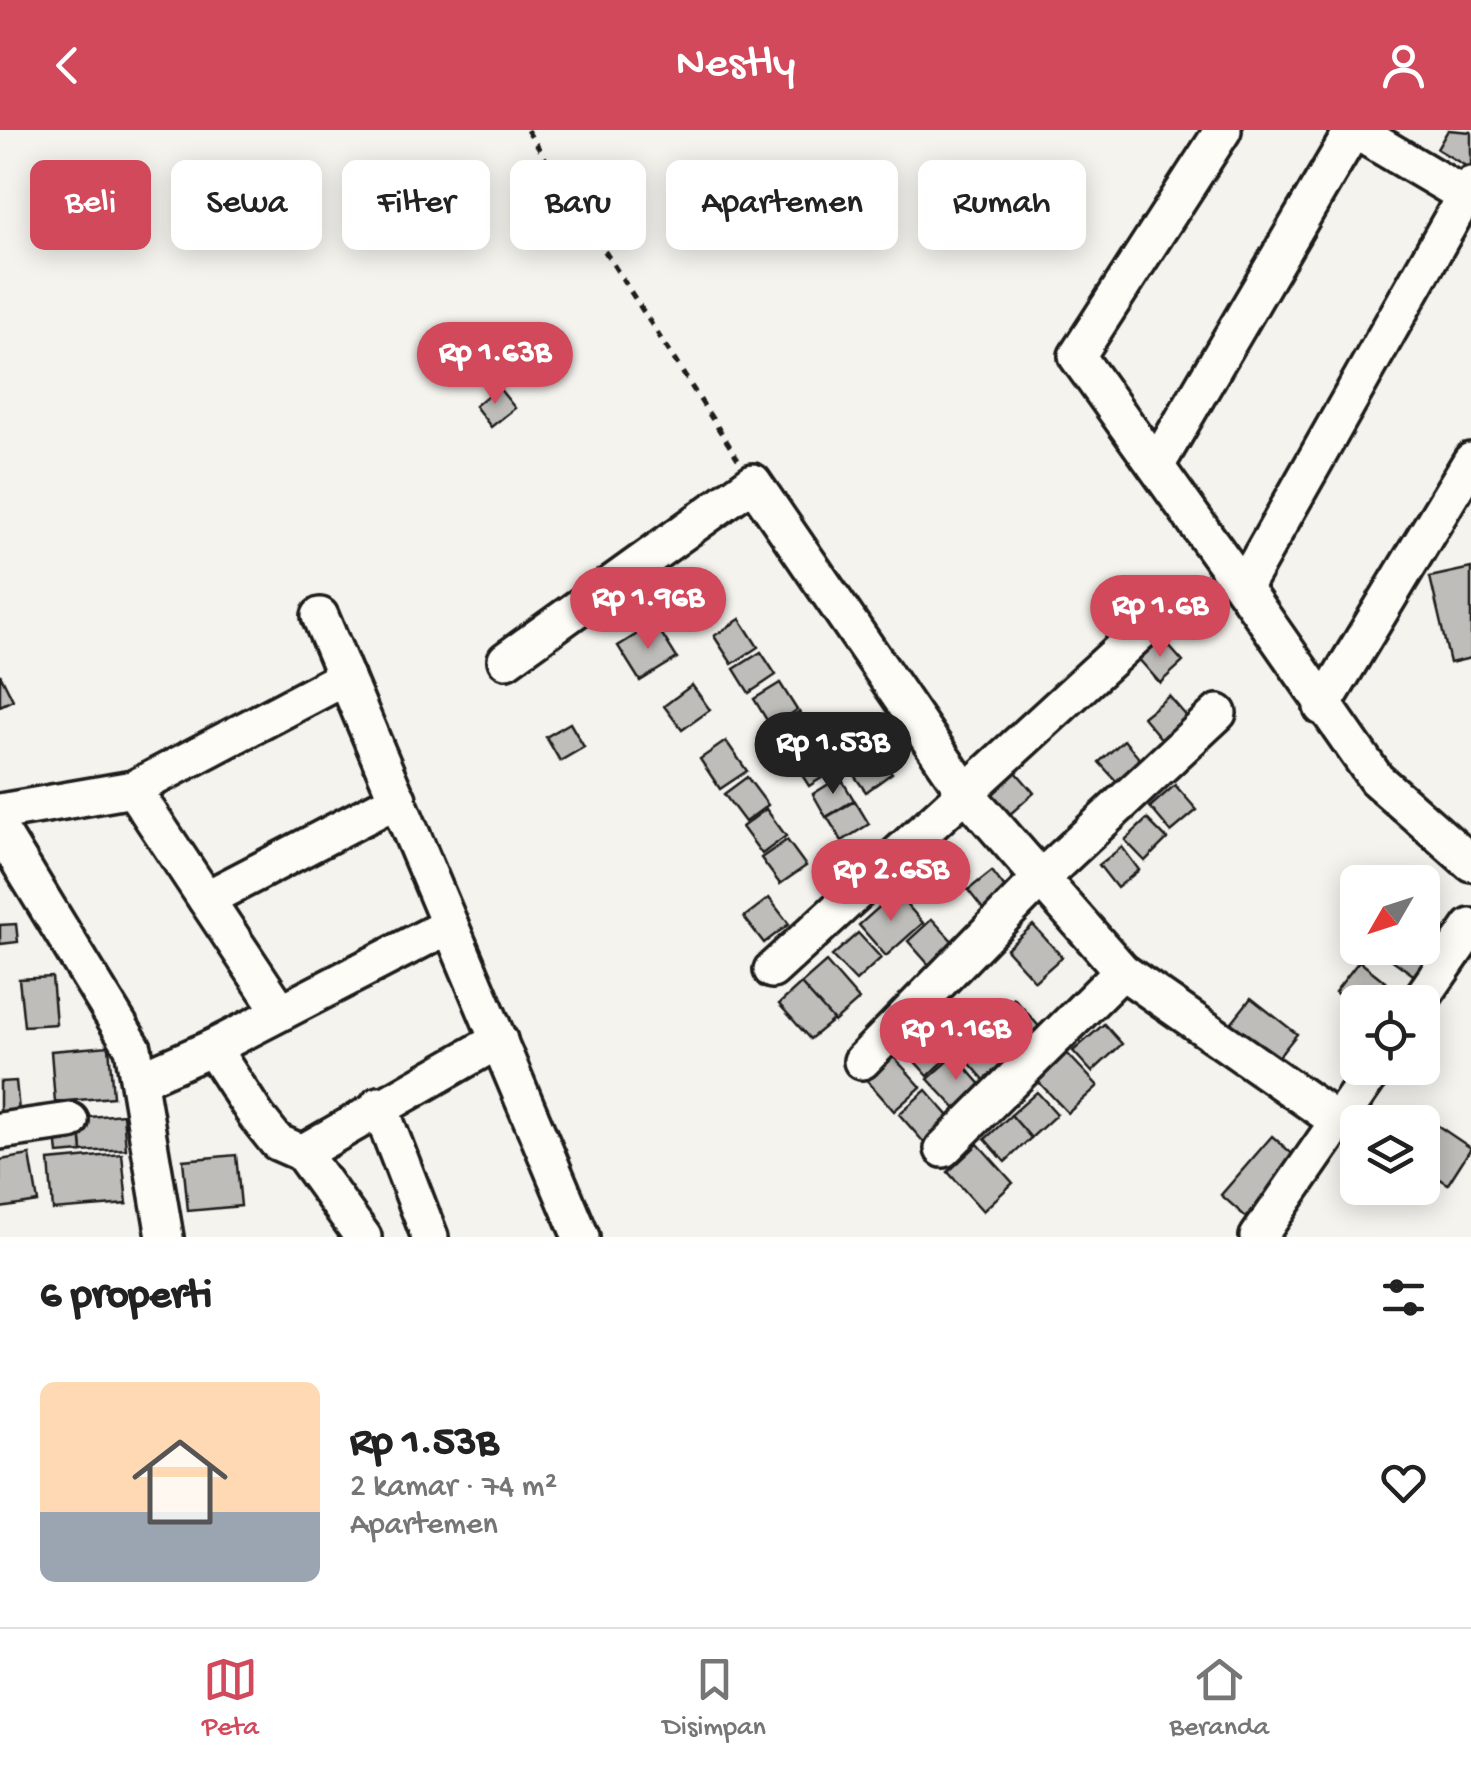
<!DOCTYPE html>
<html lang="id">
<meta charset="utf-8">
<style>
:root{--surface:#fff;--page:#f6f6f6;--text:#222;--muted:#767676;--line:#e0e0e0;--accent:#d1495b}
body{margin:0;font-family:"Gochi Hand",sans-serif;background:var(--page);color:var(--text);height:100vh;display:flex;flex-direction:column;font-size:38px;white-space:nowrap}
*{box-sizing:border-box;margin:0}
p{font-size:32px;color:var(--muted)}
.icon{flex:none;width:55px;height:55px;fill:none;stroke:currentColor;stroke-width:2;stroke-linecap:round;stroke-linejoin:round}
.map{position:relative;height:1107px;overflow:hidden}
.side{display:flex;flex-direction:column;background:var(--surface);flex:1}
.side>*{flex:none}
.top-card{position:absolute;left:30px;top:30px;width:1412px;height:90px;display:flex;gap:20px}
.needle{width:65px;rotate:231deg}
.fabs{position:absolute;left:1340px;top:735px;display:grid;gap:20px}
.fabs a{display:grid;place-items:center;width:100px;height:100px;border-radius:15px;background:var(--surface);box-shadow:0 5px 25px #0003;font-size:50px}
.price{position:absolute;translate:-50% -85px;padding:0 22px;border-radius:35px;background:var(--accent);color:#fff;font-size:32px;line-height:65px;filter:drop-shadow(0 2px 5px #0008)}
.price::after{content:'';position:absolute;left:50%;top:60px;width:30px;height:22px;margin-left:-15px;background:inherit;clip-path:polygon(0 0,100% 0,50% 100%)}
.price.active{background:#222;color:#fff}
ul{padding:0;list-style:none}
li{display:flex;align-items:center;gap:30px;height:250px;padding:0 40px}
li span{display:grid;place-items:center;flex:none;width:280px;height:200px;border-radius:15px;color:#555}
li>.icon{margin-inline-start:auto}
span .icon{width:120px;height:120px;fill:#fffc;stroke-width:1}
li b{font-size:42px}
h2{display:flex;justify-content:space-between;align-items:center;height:120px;padding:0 40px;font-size:42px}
.chip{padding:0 35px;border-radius:15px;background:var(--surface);box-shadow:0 5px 25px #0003;font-size:35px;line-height:90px}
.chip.active{background:var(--accent);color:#fff}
header{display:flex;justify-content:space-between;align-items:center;height:130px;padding:0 40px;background:var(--accent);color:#fff;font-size:45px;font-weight:600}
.menu{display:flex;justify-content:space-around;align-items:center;height:140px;border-top:2px solid var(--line);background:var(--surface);font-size:28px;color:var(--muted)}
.menu a{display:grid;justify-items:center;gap:5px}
.menu .active{color:var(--accent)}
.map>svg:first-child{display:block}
.building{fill:#bebdba;stroke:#1c1c1c;stroke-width:2.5}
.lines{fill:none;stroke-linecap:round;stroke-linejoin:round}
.minor-casing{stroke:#1c1c1c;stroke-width:42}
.path{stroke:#1c1c1c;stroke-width:5;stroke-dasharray:8 8;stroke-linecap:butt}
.minor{stroke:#fdfcf7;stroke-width:35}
</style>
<header><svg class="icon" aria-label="back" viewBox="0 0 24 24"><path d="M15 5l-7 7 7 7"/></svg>Nestly<svg class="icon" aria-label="person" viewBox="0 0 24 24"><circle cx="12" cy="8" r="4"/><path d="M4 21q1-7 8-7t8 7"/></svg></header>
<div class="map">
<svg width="1471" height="1107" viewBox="0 0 1471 1107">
<rect width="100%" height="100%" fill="#f4f3ee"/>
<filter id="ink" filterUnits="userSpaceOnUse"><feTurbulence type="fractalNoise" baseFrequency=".01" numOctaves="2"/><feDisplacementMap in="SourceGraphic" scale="20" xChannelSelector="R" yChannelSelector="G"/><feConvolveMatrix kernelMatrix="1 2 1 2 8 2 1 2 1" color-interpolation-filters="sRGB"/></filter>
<g filter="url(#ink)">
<!-- building -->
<g class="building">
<polygon points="1448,0 1471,2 1471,39 1437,19"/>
<polygon points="498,257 515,278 491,297 475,276"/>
<polygon points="1471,438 1471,528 1450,533 1430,447"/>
<polygon points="740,489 758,517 732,534 714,506"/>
<polygon points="655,493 677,528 640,551 618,516"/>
<polygon points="1160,506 1183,532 1160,553 1137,527"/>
<polygon points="761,522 776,545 749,563 734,539"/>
<polygon points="0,544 13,570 0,576"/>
<polygon points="780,553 797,580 771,597 754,569"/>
<polygon points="692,555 710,580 682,600 664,576"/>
<polygon points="1169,566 1189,589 1163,611 1143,587"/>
<polygon points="799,582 816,608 790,626 772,600"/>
<polygon points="852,592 868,613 847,628 832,608"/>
<polygon points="570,593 584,617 560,631 546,607"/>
<polygon points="1124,610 1142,632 1118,653 1099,632"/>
<polygon points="726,611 747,641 720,659 700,629"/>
<polygon points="821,613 837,638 809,656 793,631"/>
<polygon points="874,619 892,643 866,662 848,637"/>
<polygon points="1016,642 1034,663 1008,686 989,665"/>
<polygon points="747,647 768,675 745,692 724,664"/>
<polygon points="840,647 854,670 826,687 813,664"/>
<polygon points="1175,655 1197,680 1171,702 1150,677"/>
<polygon points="855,671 869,694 842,711 827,687"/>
<polygon points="766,679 786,706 762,724 742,697"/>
<polygon points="1147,689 1167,709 1145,731 1125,710"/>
<polygon points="787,710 806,736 780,754 761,728"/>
<polygon points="1122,717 1139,740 1117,758 1099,735"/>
<polygon points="992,741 1014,770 990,788 968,760"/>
<polygon points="896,762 923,793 886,826 859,795"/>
<polygon points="769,768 789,794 764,813 744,787"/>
<polygon points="932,789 955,814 930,836 908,811"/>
<polygon points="16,794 18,812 0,814 0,795"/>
<polygon points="1033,795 1062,827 1035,851 1006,819"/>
<polygon points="858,803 881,828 856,851 832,826"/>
<polygon points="1422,803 1445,819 1423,852 1384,824 1388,818 1422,818"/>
<polygon points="1359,831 1397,861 1388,872 1358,872 1358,880 1335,862"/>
<polygon points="826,832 859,870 834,892 801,854"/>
<polygon points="52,847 56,894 24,896 19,849"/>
<polygon points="801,854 833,890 810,909 779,874"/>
<polygon points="1014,868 1043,901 1016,925 987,892"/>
<polygon points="1251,868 1297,904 1269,939 1224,902"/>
<polygon points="925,889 954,922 928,946 898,913"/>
<polygon points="1104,894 1122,914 1092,942 1073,921"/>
<polygon points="985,896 1014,929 987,953 958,920"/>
<polygon points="109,916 113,967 55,972 51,921"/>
<polygon points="1065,921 1098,956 1068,983 1035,948"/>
<polygon points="891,924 921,957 894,981 865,948"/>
<polygon points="955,925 984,958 958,981 928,949"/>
<polygon points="16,951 20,991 0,993 0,952"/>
<polygon points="926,960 955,993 928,1017 899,984"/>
<polygon points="1037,962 1057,984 1031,1008 1011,985"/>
<polygon points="123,984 126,1019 82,1022 79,988"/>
<polygon points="1011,985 1031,1008 1005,1032 985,1009"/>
<polygon points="1422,985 1471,1018 1448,1054 1422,1037 1422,992 1417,992"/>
<polygon points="79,991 82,1022 58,1024 55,993"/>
<polygon points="1272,1006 1297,1028 1246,1087 1221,1065"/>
<polygon points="978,1014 1013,1053 983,1081 948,1042"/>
<polygon points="122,1024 127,1074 53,1080 49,1031"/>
<polygon points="30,1025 38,1072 0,1078 0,1030"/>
<polygon points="236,1025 241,1076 188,1081 183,1030"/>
</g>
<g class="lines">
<defs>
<g id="minor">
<polyline points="1223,0 1077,226 1243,458 1471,55"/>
<polyline points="1354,0 1471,69"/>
<polyline points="1156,336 1352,2 1349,0"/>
<polyline points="1243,458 1376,649 1471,733"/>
<polyline points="320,486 581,1107"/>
<polyline points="506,530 753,352 966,663 1122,841 1339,992"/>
<polyline points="1322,577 1471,331"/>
<polyline points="133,659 281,882"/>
<polyline points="0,682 133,659 346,547"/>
<polyline points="0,700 133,918 165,1107"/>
<polyline points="206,769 398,669"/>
<polyline points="772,840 1149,494"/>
<polyline points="1419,872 1471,797"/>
<polyline points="212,918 257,987 277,1012 302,1023 363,1107"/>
<polyline points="862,931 1039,750 1218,583"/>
<polyline points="141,949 212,918 450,795"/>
<polyline points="379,975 430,1107"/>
<polyline points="0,1001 70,991"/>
<polyline points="943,1019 1122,841"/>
<polyline points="302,1023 499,910"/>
<polyline points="1258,1107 1375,938"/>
</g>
</defs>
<!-- minor casing -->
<use href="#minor" class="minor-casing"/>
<!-- path -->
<polyline class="path" points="527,0 738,329"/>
<!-- minor -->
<use href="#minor" class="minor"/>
</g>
</g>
</svg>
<div class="fabs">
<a><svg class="needle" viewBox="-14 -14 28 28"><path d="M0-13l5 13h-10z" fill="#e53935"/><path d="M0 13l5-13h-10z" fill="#767676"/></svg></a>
<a><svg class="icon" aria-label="locate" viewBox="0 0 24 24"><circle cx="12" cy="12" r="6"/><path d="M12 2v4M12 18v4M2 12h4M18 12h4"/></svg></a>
<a><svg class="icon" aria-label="layers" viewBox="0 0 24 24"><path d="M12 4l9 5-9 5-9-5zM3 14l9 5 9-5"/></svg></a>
</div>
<b class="price" style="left:495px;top:277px">Rp 1.63B</b>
<b class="price" style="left:648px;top:522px">Rp 1.96B</b>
<b class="price" style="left:1160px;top:530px">Rp 1.6B</b>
<b class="price active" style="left:833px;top:667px">Rp 1.53B</b>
<b class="price" style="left:891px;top:794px">Rp 2.65B</b>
<b class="price" style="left:956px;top:953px">Rp 1.16B</b>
<div class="top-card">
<a class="chip active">Beli</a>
<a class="chip">Sewa</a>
<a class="chip">Filter</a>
<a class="chip">Baru</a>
<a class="chip">Apartemen</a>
<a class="chip">Rumah</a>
</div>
</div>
<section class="side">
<h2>6 properti<svg class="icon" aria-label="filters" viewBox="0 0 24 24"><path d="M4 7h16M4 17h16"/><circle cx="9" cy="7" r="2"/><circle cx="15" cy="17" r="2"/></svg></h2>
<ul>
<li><span style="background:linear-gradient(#ffd9b3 65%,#9aa5b1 0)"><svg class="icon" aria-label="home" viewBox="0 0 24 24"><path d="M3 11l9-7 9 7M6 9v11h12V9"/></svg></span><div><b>Rp 1.53B</b><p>2 kamar · 74 m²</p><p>Apartemen</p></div><svg class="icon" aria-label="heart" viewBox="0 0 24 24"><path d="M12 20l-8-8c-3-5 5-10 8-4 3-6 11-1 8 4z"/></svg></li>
</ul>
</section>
<nav class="menu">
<a class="active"><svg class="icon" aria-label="map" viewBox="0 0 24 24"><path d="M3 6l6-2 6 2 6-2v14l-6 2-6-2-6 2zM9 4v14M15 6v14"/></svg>Peta</a>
<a><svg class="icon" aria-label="saved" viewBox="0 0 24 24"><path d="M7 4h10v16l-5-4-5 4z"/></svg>Disimpan</a>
<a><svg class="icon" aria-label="home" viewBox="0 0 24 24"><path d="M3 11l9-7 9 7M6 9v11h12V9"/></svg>Beranda</a>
</nav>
